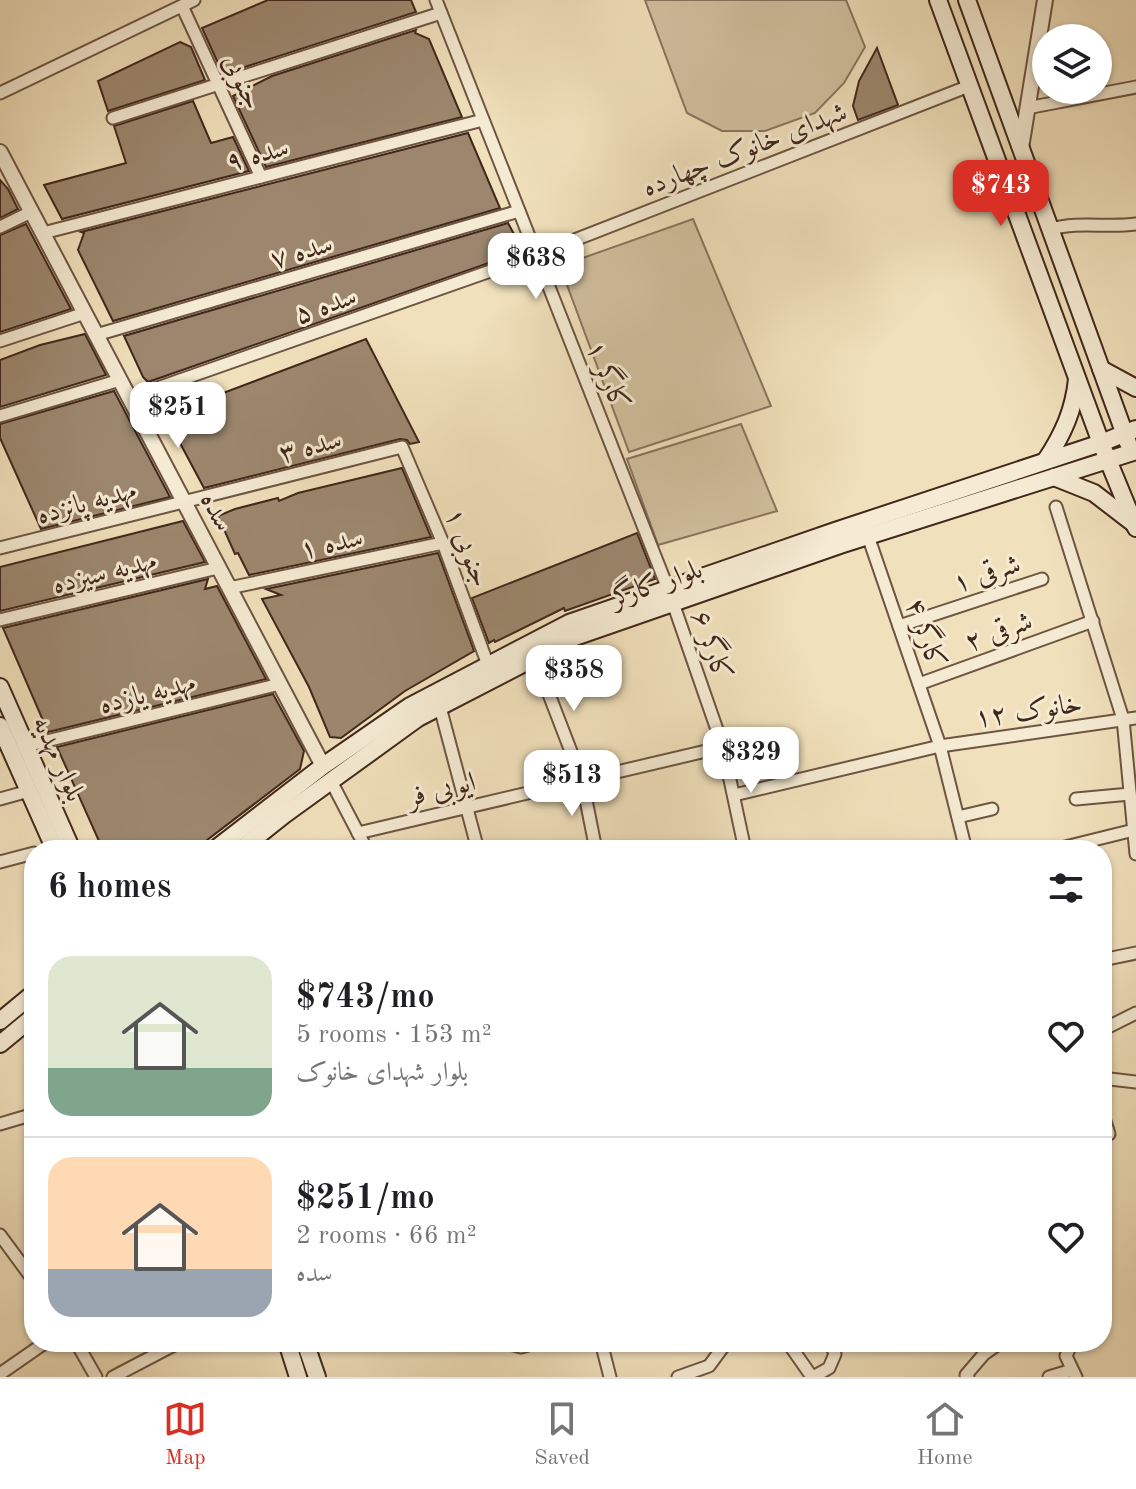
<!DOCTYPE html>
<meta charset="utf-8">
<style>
:root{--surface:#fff;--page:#f6f6f6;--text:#202124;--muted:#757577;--line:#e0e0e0;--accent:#d93025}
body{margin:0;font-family:"Old Standard TT",Amiri,serif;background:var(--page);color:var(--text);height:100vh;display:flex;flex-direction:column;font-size:30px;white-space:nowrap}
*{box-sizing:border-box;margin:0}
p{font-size:26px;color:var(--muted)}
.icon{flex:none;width:44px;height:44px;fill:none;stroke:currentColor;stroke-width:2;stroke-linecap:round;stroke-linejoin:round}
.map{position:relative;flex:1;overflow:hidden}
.panel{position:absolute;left:24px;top:840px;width:1088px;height:512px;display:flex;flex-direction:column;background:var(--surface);border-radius:32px;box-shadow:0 2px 6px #0004}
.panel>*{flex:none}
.controls{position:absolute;left:1032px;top:24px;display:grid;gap:16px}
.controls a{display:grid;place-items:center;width:80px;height:80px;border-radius:50%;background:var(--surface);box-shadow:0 2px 6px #0004;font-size:40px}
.price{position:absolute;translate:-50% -68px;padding:0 18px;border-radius:16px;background:#fff;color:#222;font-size:26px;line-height:52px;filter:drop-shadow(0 2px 4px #0008)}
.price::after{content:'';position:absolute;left:50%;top:48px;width:24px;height:18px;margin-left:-12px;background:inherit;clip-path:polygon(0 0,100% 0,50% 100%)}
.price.current{background:var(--accent);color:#fff}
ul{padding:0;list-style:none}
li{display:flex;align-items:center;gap:24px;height:200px;padding:0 24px}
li+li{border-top:2px solid var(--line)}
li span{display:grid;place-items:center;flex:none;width:224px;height:160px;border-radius:24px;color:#555}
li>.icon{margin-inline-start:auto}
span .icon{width:96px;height:96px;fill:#fffc;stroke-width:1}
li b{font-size:34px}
h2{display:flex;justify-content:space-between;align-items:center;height:96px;padding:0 24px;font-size:34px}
.tab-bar{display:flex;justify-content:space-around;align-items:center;height:112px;border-top:2px solid var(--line);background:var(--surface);font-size:22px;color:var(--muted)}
.tab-bar a{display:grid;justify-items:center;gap:4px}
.tab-bar .current{color:var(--accent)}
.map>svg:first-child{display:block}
.green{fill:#d2c1a0;stroke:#8a745e;stroke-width:2}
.building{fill:#9c876e;stroke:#41271b;stroke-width:2}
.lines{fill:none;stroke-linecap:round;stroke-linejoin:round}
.minor-casing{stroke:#6d5543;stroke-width:15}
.tertiary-casing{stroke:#6d5543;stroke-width:18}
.secondary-casing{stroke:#41271b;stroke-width:20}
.minor{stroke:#f5ebd3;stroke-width:11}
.tertiary{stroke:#f5ebd3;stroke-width:14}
.secondary{stroke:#f5ebd3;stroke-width:16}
.labels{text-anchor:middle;stroke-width:6;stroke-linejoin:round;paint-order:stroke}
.street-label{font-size:28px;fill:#41271b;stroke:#f5ebd3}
</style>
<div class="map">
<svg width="1136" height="1377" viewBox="0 0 1136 1377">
<rect width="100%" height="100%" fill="#f0e0bb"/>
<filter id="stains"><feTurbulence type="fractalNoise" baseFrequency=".0025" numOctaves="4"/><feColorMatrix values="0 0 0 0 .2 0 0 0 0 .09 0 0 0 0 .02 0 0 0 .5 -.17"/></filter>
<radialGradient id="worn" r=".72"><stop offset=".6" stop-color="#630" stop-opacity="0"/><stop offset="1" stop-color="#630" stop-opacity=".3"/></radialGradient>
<!-- green -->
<g class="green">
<polygon points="645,0 846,0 865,47 844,83 815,113 765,131 722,131 687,113"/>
<polygon points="693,219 771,406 629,452 560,266"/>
<polygon points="741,424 777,511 658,545 627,459"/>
</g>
<!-- building -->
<g class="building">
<polygon points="268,0 411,0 416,12 223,74 202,28"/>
<polygon points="416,30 415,33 429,39 462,117 266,167 233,96 272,76"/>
<polygon points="180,42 191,47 205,80 108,111 98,81"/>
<polygon points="877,48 898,105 858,120 853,106 859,81"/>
<polygon points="193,101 211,143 233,137 249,171 62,219 44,185 126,163 114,126"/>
<polygon points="468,133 500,208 113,321 78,250 84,233 81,232"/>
<polygon points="0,180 8,189 18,209 0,218"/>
<polygon points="508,223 523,251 148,382 143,377 124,336"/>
<polygon points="26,224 71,309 0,332 0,235"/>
<polygon points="85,334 106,375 0,407 0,360 40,345"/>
<polygon points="366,339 419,442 410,444 407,440 400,439 204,488 165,415"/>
<polygon points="114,391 170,497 41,529 0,438 0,424"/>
<polygon points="402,468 431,537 249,575 238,553 235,554 218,516 235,509 278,498 279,501 298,493"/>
<polygon points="183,521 205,562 0,611 0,567"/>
<polygon points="637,533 655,579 565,611 564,608 495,642 494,640 489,643 472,598"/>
<polygon points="438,553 474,651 405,691 341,738 330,737 309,687 262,599 281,595 266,589"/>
<polygon points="208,579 205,589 217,586 266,679 48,732 3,628"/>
<polygon points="273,694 304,751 300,769 194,850 103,850 57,747"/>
</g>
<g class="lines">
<defs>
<g id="minor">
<polyline points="436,0 668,589"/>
<polyline points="182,6 261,177"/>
<polyline points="0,93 194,0"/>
<polyline points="1027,108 1136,87"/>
<polyline points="113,118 441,13"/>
<polyline points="0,227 31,212"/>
<path d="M1051 229C1078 221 1108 228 1136 224"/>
<polyline points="43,233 483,120"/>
<polyline points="96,335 519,211"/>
<polyline points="0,341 85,313"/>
<polyline points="129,398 536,255 969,86"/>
<polyline points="0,416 120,380"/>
<polyline points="1056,507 1123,719 1136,854"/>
<polyline points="868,536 940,746 966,850"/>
<polyline points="0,548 402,447 443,543 488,665"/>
<polyline points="229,588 443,543"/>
<polyline points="673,603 723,747 745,850"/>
<polyline points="0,620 218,568"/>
<polyline points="899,626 1042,579"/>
<polyline points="535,658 582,780 596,850"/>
<polyline points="919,684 1093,621"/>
<polyline points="440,707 478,850"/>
<polyline points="26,746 280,684"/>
<polyline points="332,783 367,850"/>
<polyline points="734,795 940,746 1136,718"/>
<polyline points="0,799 29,791"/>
<polyline points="1076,799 1130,794"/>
<polyline points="958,817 992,809"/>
<polyline points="358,833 723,747"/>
<polyline points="1053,850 1134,830"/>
<polyline points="0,862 34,853"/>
<polyline points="1102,960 1136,953"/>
<polyline points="1102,1030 1136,1013"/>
<polyline points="1102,1082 1110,1079 1136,1082"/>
<polyline points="1102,1112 1109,1134"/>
<polyline points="0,1124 34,1114"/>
<polyline points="0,1235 34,1281"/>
<polyline points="76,1342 96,1377"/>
<polyline points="503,1342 521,1347 539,1342"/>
<polyline points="601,1342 610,1377"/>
<polyline points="783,1342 791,1347 812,1377"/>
<polyline points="1072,1342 1066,1356 1076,1377"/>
<polyline points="0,1374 46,1342"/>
<polyline points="113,1377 174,1345"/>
<polyline points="678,1377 709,1366 723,1347 732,1342"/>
<polyline points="813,1377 829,1368 835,1354 830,1342"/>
<polyline points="968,1377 966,1375 984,1354 1001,1342"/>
<polyline points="1049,1377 1072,1370"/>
</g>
<g id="tertiary">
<polyline points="1021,148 1045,0"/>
<polyline points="0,152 323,766"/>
</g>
<g id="secondary">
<polyline points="938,0 1101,443 1136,528"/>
<polyline points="967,0 1128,443"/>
<polyline points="1101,369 1136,388"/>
<path d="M1046 460C1063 434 1074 410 1077 379"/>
<polyline points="1054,477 1094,493 1133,523"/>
<polyline points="0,687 72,850"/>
<polyline points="0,726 55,850"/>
<polyline points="214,850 323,766 410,706 569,623 835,531 1101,443 1136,429"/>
<polyline points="240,850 284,815 418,718 575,637 840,545 1136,451"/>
<polyline points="0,1021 34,993"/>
<polyline points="0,1044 34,1016"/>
<polyline points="287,1342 298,1377"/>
<polyline points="305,1342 317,1377"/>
</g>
</defs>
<!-- minor casing -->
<use href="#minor" class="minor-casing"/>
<!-- tertiary casing -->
<use href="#tertiary" class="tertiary-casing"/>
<!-- secondary casing -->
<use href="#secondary" class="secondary-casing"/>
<!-- minor -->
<use href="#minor" class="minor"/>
<!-- tertiary -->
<use href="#tertiary" class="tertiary"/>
<!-- secondary -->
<use href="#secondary" class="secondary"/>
</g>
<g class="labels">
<!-- street labels -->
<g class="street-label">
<text transform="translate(244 81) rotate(65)" y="10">جنوبی</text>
<text transform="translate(744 148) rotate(-21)" y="10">شهدای خانوک چهارده</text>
<text transform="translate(257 153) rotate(-14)" y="10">سده ۹</text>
<text transform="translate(301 250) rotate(-16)" y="10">سده ۷</text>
<text transform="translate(325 304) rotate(-19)" y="10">سده ۵</text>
<text transform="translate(609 375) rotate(68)" y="10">کارگر ۱</text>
<text transform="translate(310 445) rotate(-14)" y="10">سده ۳</text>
<text transform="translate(86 501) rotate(-15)" y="10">مهدیه پانزده</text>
<text transform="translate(218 511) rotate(62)" y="10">سده</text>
<text transform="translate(331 542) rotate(-12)" y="10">سده ۱</text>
<text transform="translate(469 547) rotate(69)" y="10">۱ جنوبی</text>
<text transform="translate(104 571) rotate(-14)" y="10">مهدیه سیزده</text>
<text transform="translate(986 572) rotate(-18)" y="10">شرقی ۱</text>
<text transform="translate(656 582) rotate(-19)" y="10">بلوار کارگر</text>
<text transform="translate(998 630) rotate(-20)" y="10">شرقی ۲</text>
<text transform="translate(927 633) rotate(71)" y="10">کارگر ۴</text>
<text transform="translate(713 645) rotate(71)" y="10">کارگر ۶</text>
<text transform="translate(147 692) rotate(-14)" y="10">مهدیه یازده</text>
<text transform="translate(1028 709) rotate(-8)" y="10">خانوک ۱۲</text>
<text transform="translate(60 758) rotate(66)" y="10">بلوار مهدیه</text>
<text transform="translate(441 788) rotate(-14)" y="10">ایوبی فر</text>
</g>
</g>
<rect width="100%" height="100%" filter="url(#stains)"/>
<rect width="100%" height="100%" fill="url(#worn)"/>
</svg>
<div class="controls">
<a><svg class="icon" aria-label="layers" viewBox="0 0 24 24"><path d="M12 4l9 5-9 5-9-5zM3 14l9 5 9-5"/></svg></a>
</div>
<b class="price current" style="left:1001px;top:228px">$743</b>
<b class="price" style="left:536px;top:301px">$638</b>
<b class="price" style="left:178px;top:450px">$251</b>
<b class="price" style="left:574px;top:713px">$358</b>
<b class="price" style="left:751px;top:795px">$329</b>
<b class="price" style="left:572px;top:818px">$513</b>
<section class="panel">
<h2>6 homes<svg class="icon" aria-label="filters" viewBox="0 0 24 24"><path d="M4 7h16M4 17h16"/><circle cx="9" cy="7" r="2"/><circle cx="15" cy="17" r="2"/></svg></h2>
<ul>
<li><span style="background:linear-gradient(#dfe7d0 70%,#7fa58c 0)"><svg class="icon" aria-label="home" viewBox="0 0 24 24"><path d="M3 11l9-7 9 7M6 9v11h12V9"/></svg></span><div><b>$743/mo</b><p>5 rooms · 153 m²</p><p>بلوار شهدای خانوک</p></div><svg class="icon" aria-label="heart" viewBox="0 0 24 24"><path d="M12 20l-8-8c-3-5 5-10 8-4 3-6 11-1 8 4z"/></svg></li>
<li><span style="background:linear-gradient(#ffd9b3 70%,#9aa5b1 0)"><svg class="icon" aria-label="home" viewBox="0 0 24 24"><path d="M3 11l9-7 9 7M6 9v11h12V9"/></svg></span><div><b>$251/mo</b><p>2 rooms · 66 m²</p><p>سده</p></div><svg class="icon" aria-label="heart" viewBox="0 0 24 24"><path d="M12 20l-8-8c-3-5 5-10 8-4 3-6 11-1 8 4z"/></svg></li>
</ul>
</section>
</div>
<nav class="tab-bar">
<a class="current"><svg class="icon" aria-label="map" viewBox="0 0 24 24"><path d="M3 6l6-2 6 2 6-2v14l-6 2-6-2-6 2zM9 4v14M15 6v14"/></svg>Map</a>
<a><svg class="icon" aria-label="saved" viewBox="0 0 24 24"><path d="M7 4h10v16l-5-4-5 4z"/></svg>Saved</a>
<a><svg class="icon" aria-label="home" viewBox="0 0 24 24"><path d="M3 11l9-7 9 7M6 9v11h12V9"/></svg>Home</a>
</nav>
